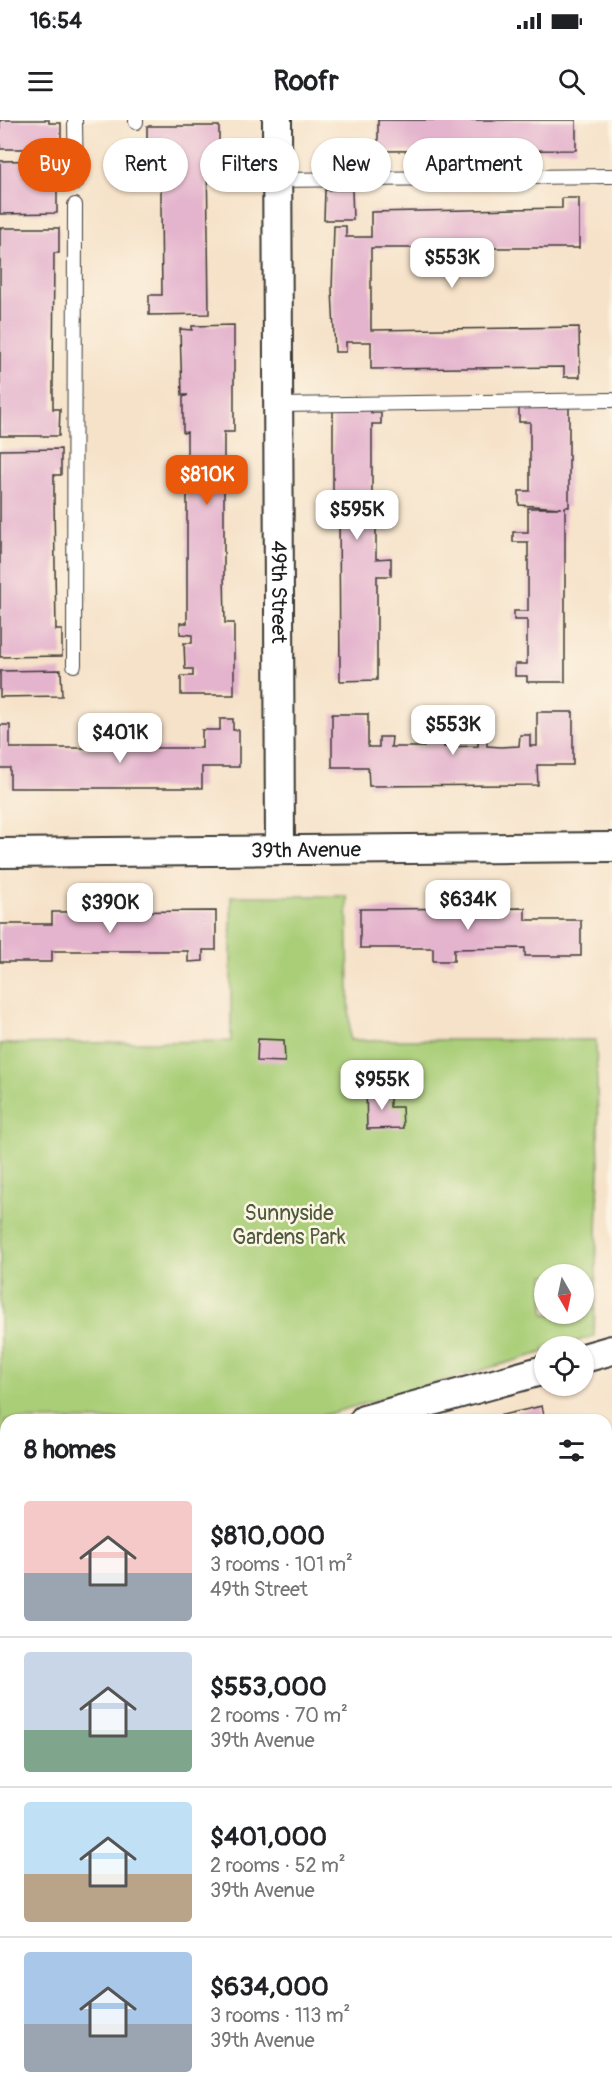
<!DOCTYPE html>
<meta charset="utf-8">
<style>
:root{--surface:#fff;--page:#f2f2f2;--text:#202124;--muted:#757577;--line:#e0e0e0;--accent:#ea580c}
body{margin:0;font-family:Pangolin,sans-serif;background:var(--page);color:var(--text);height:100vh;display:flex;flex-direction:column;font-size:22px;white-space:nowrap}
*{box-sizing:border-box;margin:0}
p{font-size:20px;color:var(--muted)}
.icon{flex:none;width:33px;height:33px;fill:none;stroke:currentColor;stroke-width:2;stroke-linecap:round;stroke-linejoin:round}
.map{position:relative;flex:1;overflow:hidden}
.sheet{position:absolute;left:0px;top:1294px;width:612px;height:686px;display:flex;flex-direction:column;background:var(--surface);border-radius:18px 18px 0 0;box-shadow:0 2px 4px #0004}
.sheet>*{flex:none}
.guide{position:absolute;left:18px;top:18px;width:576px;height:54px;display:flex;gap:12px}
.needle{width:39px;rotate:171deg}
.buttons{position:absolute;left:534px;top:1144px;display:grid;gap:12px}
.buttons a{display:grid;place-items:center;width:60px;height:60px;border-radius:50%;background:var(--surface);box-shadow:0 2px 4px #0004;font-size:30px}
.price{position:absolute;translate:-50% -51px;padding:0 14px;border-radius:12px;background:#fff;color:#222;font-size:20px;line-height:39px;filter:drop-shadow(0 2px 3px #0008)}
.price::after{content:'';position:absolute;left:50%;top:36px;width:18px;height:14px;margin-left:-9px;background:inherit;clip-path:polygon(0 0,100% 0,50% 100%)}
.price.selected{background:var(--accent);color:#fff}
ul{padding:0;list-style:none}
li{display:flex;align-items:center;gap:18px;height:150px;padding:0 24px}
li+li{border-top:2px solid var(--line)}
li span{display:grid;place-items:center;flex:none;width:168px;height:120px;border-radius:6px;color:#555}
li>.icon{margin-inline-start:auto}
span .icon{width:72px;height:72px;fill:#fffc;stroke-width:1}
li b{font-size:26px}
h2{display:flex;justify-content:space-between;align-items:center;height:72px;padding:0 24px;font-size:26px}
.pill{padding:0 21px;border-radius:27px;background:var(--surface);box-shadow:0 2px 4px #0004;font-size:21px;line-height:54px}
.pill.selected{background:var(--accent);color:#fff}
.status{display:flex;justify-content:space-between;align-items:center;height:42px;padding:0 30px;background:var(--surface);direction:ltr}
.status svg{height:16px;fill:currentColor}
header{display:flex;justify-content:space-between;align-items:center;height:78px;padding:0 24px;background:var(--surface);font-size:27px;font-weight:700}
.map>svg:first-child{display:block}
.green{fill:#a9ce77;stroke:#62754a;stroke-width:1.5;fill-rule:evenodd}
.building{fill:#e4b3cd}
.lines{fill:none;stroke-linecap:round;stroke-linejoin:round}
.lane-casing{stroke:#3d3a36;stroke-width:16}
.street-casing{stroke:#3d3a36;stroke-width:32}
.lane{stroke:#fff;stroke-width:14}
.street{stroke:#fff;stroke-width:28}
.rail-casing{stroke:#1c1c1c;stroke-width:7}
.rail{stroke:#fcf5e5;stroke-width:4.5;stroke-dasharray:14;stroke-linecap:butt}
.labels{text-anchor:middle;stroke-width:5;stroke-linejoin:round;paint-order:stroke}
.street-label{font-size:21px;fill:#1c1c1c;stroke:#fcf5e5}
.park-label{font-size:21px;fill:#4d5a3c;stroke:#fcf5e5}
</style>
<div class="status"><b>16:54</b><svg viewBox="0 0 49 12"><path d="M0 12V9h3v3zM5 12V6h3v6zM10 12V3h3v9zM15 12V0h3v12zM26 1h20v11H26zM47 4h2v5h-2z"/></svg></div>
<header><svg class="icon" aria-label="menu" viewBox="0 0 24 24"><path d="M4 6h16M4 12h16M4 18h16"/></svg>Roofr<svg class="icon" aria-label="search" viewBox="0 0 24 24"><circle cx="10" cy="10" r="6"/><path d="M15 15l6 6"/></svg></header>
<div class="map">
<svg width="612" height="1979" viewBox="0 0 612 1979">
<rect width="100%" height="100%" fill="#fcf5e5"/>
<filter id="ink" filterUnits="userSpaceOnUse"><feTurbulence type="fractalNoise" baseFrequency=".0167" numOctaves="2"/><feDisplacementMap in="SourceGraphic" scale="12" xChannelSelector="R" yChannelSelector="G"/><feConvolveMatrix kernelMatrix="1 2 1 2 8 2 1 2 1" color-interpolation-filters="sRGB"/></filter>
<filter id="wash" filterUnits="userSpaceOnUse"><feTurbulence type="fractalNoise" baseFrequency=".008" numOctaves="4" result="noise"/><feDisplacementMap in="SourceGraphic" scale="24" xChannelSelector="R" yChannelSelector="G"/><feGaussianBlur stdDeviation="1.35" result="paint"/><feColorMatrix in="noise" values="0 0 0 0 0 0 0 0 0 0 0 0 0 0 0 0 0 1.4 0 .05"/><feComposite in="paint" operator="in"/></filter>
<g filter="url(#wash)">
<rect width="100%" height="100%" fill="#f6e2c9"/>
<!-- green -->
<path class="green" d="M231 776H347L350 920H596L599 1049 594 1216 559 1227H544V1232L538 1234 307 1300H6V1339H0V924L231 921ZM544 1155H584V1194H544Z"/>
<g id="blocks">
<!-- building -->
<g class="building">
<polygon points="0,0 49,0 49,3 61,3 61,29 0,29"/>
<polygon points="378,0 576,0 576,30 378,31"/>
<polygon points="147,6 219,6 219,32 207,32 209,194 149,195 149,175 162,175 161,86 161,59 148,59 148,44 160,44 160,33 147,33"/>
<polygon points="61,40 62,66 57,66 57,93 0,94 0,41"/>
<polygon points="325,70 352,70 353,100 324,100"/>
<polygon points="562,78 579,78 579,128 371,128 371,210 579,207 580,257 564,257 564,247 371,249 371,222 346,222 346,232 335,232 332,170 334,106 346,106 346,117 371,117 371,92 562,88"/>
<polygon points="0,108 59,108 59,133 54,133 53,264 53,289 60,289 59,316 0,316"/>
<polygon points="234,205 234,312 224,312 224,453 225,503 234,503 234,575 181,575 181,556 193,556 193,549 185,549 184,523 192,523 192,515 180,514 180,503 187,503 187,312 183,313 183,277 188,275 182,275 180,209 192,210 192,206"/>
<polygon points="333,286 371,286 371,293 381,293 381,304 372,304 372,389 376,389 376,439 391,438 391,456 377,456 377,560 340,561 339,389 333,389"/>
<polygon points="519,286 569,286 569,387 565,387 565,562 527,562 527,556 515,556 515,544 527,544 527,500 514,500 514,491 528,491 528,422 513,422 513,412 528,412 528,388 561,388 519,385 519,371 530,371 530,302 519,302"/>
<polygon points="61,329 61,355 54,355 54,380 56,510 62,510 62,536 0,537 0,330"/>
<polygon points="61,550 62,576 0,577 0,551"/>
<polygon points="537,592 573,592 573,645 537,645 538,665 369,666 368,647 332,647 332,594 368,594 368,627 379,627 379,617 392,617 391,627 424,627 424,615 444,615 444,627 478,626 478,616 487,616 487,626 501,627 519,626 520,615 530,615 530,626 537,626"/>
<polygon points="220,599 233,599 233,610 239,610 239,647 202,647 202,668 10,668 10,648 0,648 0,605 10,605 10,628 202,628 202,610 220,610"/>
<polygon points="525,788 525,800 581,800 581,836 525,836 525,828 454,829 454,841 433,841 433,828 360,828 360,789"/>
<polygon points="216,791 216,830 203,830 203,841 188,842 188,831 52,831 52,842 0,842 0,804 52,804 52,792"/>
<polygon points="258,919 284,920 285,942 257,941"/>
<polygon points="366,969 390,969 390,987 402,987 403,1008 367,1009"/>
<polygon points="542,1286 545,1300 480,1300"/>
<polygon points="343,1974 587,1974 587,1979 340,1979"/>
</g>
</g>
</g>
<g filter="url(#ink)">
<use href="#blocks" fill-opacity="0" stroke="#3d3a36" stroke-width="1.5"/>
<g class="lines">
<defs>
<g id="lane">
<polyline points="75,0 76,63"/>
<polyline points="136,0 136,2"/>
<polyline points="278,60 612,56"/>
<polyline points="279,285 612,280"/>
<polyline points="74,545 75,85"/>
<polyline points="606,1768 612,1765"/>
<polyline points="0,1966 6,1967"/>
<polyline points="151,1974 162,1974"/>
<polyline points="317,1979 320,1974"/>
</g>
<g id="street">
<path id="s1" d="M277 0 280 729"/>
<path id="s2" d="M0 733 612 727"/>
<polyline points="584,1238 612,1230"/>
<polyline points="364,1300 544,1250"/>
<polyline points="0,1364 6,1364"/>
</g>
</defs>
<!-- lane casing -->
<use href="#lane" class="lane-casing"/>
<!-- street casing -->
<use href="#street" class="street-casing"/>
<!-- lane -->
<use href="#lane" class="lane"/>
<!-- street -->
<use href="#street" class="street"/>
<defs>
<g id="rail">
<polyline points="606,1345 612,1342"/>
<polyline points="606,1365 612,1363"/>
<polyline points="606,1415 612,1413"/>
<polyline points="606,1448 612,1446"/>
<polyline points="606,1467 612,1465"/>
<polyline points="606,1511 612,1509"/>
<polyline points="606,1534 612,1532"/>
<polyline points="0,1560 6,1558"/>
<polyline points="606,1570 612,1567"/>
<polyline points="0,1579 6,1577"/>
<polyline points="606,1590 612,1587"/>
<polyline points="0,1606 6,1604"/>
<polyline points="0,1666 6,1664"/>
<polyline points="0,1700 6,1698"/>
<polyline points="0,1725 6,1723"/>
<polyline points="0,1794 6,1793"/>
<polyline points="0,1842 6,1840"/>
</g>
</defs>
<!-- rail casing -->
<use href="#rail" class="rail-casing"/>
<!-- rail -->
<use href="#rail" class="rail"/>
</g>
</g>
<g class="labels">
<!-- street labels -->
<g class="street-label">
<text dy="7" stroke="none"><textPath href="#s1" startOffset="472">49th Street</textPath></text>
<text dy="7" stroke="none"><textPath href="#s2" startOffset="306">39th Avenue</textPath></text>
</g>
<!-- park labels -->
<g class="park-label">
<text x="289" y="1100">Sunnyside<tspan x="289" dy="24">Gardens Park</tspan></text>
</g>
</g>
</svg>
<div class="buttons">
<a><svg class="needle" viewBox="-14 -14 28 28"><path d="M0-13l5 13h-10z" fill="#e53935"/><path d="M0 13l5-13h-10z" fill="#757577"/></svg></a>
<a><svg class="icon" aria-label="locate" viewBox="0 0 24 24"><circle cx="12" cy="12" r="6"/><path d="M12 2v4M12 18v4M2 12h4M18 12h4"/></svg></a>
</div>
<b class="price" style="left:452px;top:169px">$553K</b>
<b class="price selected" style="left:207px;top:386px">$810K</b>
<b class="price" style="left:357px;top:421px">$595K</b>
<b class="price" style="left:453px;top:636px">$553K</b>
<b class="price" style="left:120px;top:644px">$401K</b>
<b class="price" style="left:468px;top:811px">$634K</b>
<b class="price" style="left:110px;top:814px">$390K</b>
<b class="price" style="left:382px;top:991px">$955K</b>
<div class="guide">
<a class="pill selected">Buy</a>
<a class="pill">Rent</a>
<a class="pill">Filters</a>
<a class="pill">New</a>
<a class="pill">Apartment</a>
</div>
<section class="sheet">
<h2>8 homes<svg class="icon" aria-label="filters" viewBox="0 0 24 24"><path d="M4 7h16M4 17h16"/><circle cx="9" cy="7" r="2"/><circle cx="15" cy="17" r="2"/></svg></h2>
<ul>
<li><span style="background:linear-gradient(#f6c9c9 60%,#9aa5b1 0)"><svg class="icon" aria-label="home" viewBox="0 0 24 24"><path d="M3 11l9-7 9 7M6 9v11h12V9"/></svg></span><div><b>$810,000</b><p>3 rooms · 101 m²</p><p>49th Street</p></div></li>
<li><span style="background:linear-gradient(#c9d6e8 65%,#7fa58c 0)"><svg class="icon" aria-label="home" viewBox="0 0 24 24"><path d="M3 11l9-7 9 7M6 9v11h12V9"/></svg></span><div><b>$553,000</b><p>2 rooms · 70 m²</p><p>39th Avenue</p></div></li>
<li><span style="background:linear-gradient(#bfe0f5 60%,#b9a48a 0)"><svg class="icon" aria-label="home" viewBox="0 0 24 24"><path d="M3 11l9-7 9 7M6 9v11h12V9"/></svg></span><div><b>$401,000</b><p>2 rooms · 52 m²</p><p>39th Avenue</p></div></li>
<li><span style="background:linear-gradient(#a9c7e8 60%,#9aa5b1 0)"><svg class="icon" aria-label="home" viewBox="0 0 24 24"><path d="M3 11l9-7 9 7M6 9v11h12V9"/></svg></span><div><b>$634,000</b><p>3 rooms · 113 m²</p><p>39th Avenue</p></div></li>
</ul>
</section>
</div>
